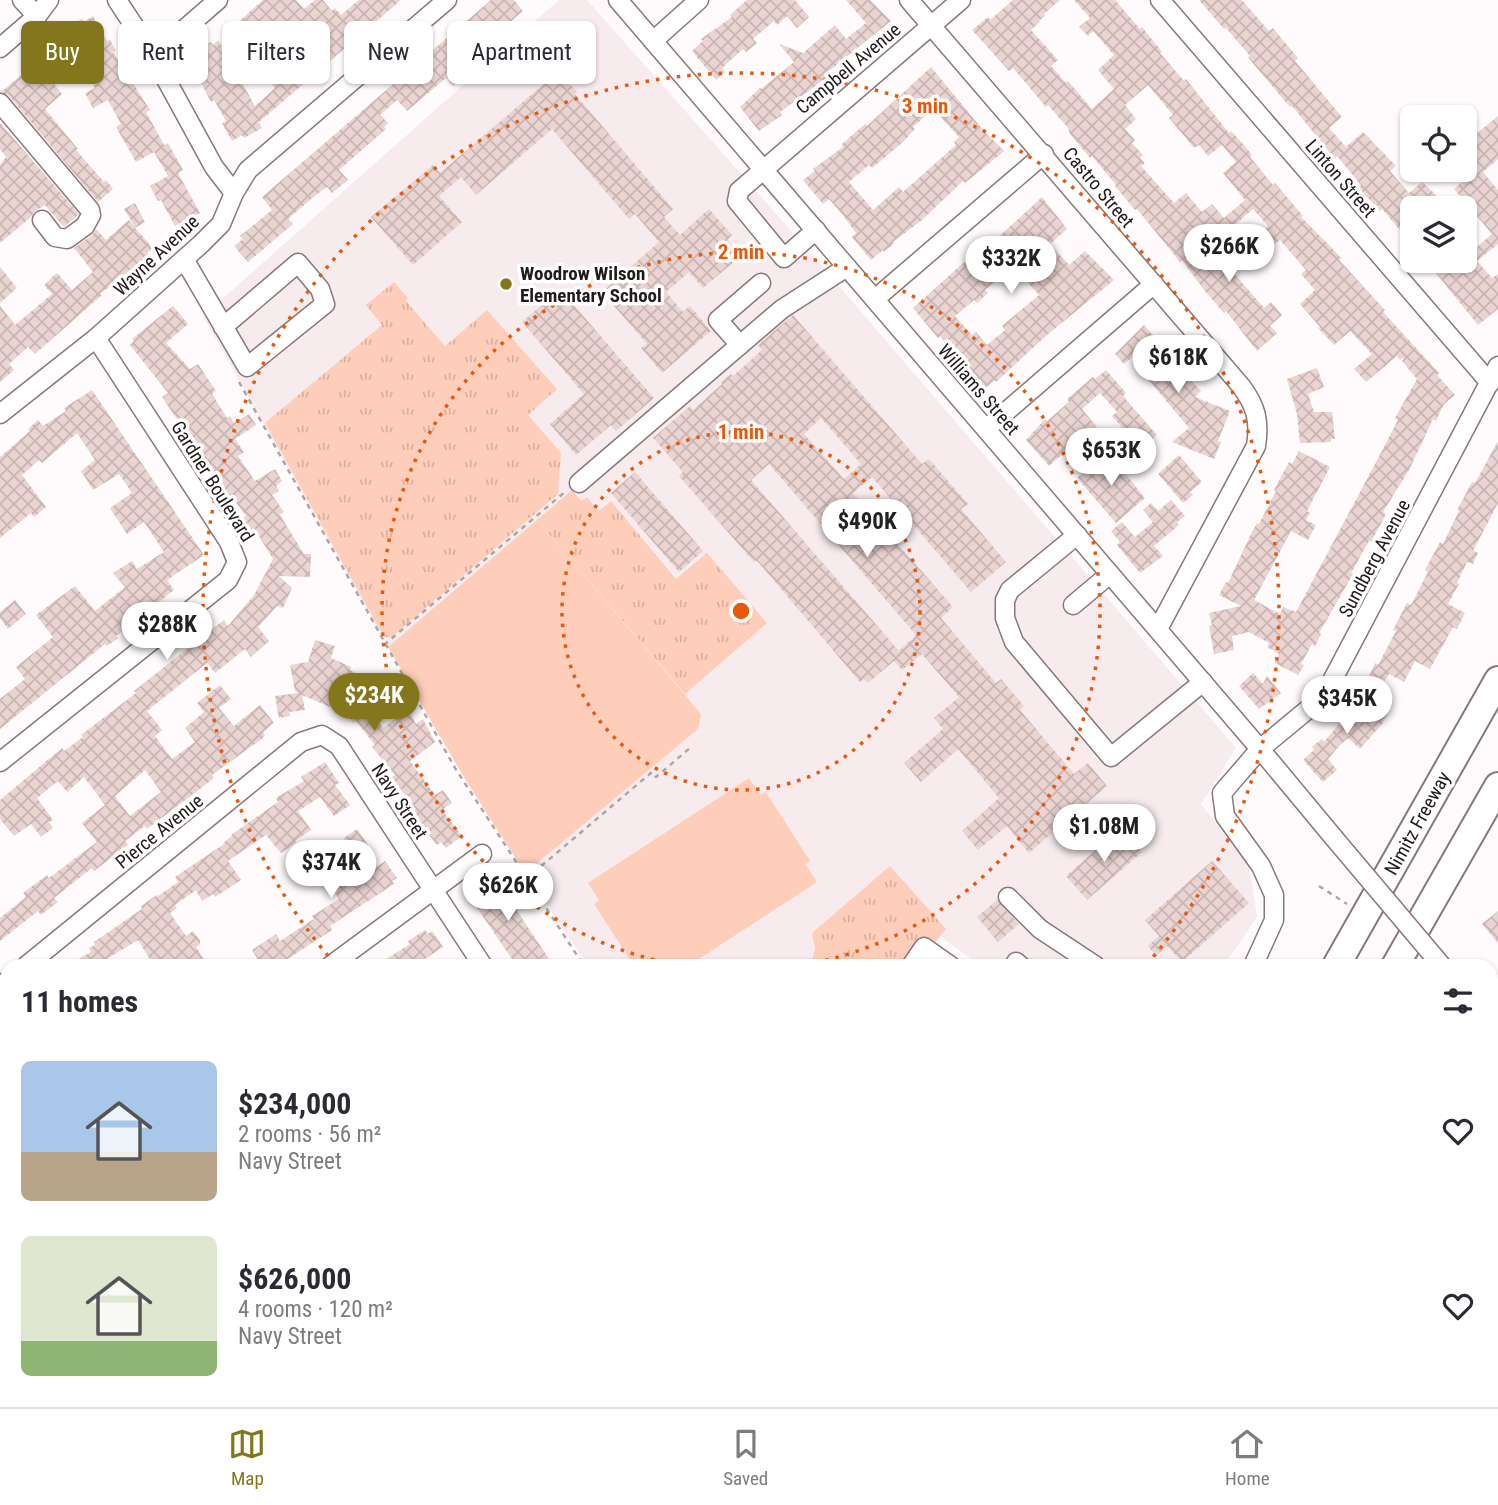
<!DOCTYPE html>
<meta charset="utf-8">
<style>
:root{--surface:#fff;--page:#f2f2f3;--text:#2b2b33;--muted:#7c7c81;--line:#e1e1e2;--accent:#84771b}
body{margin:0;font-family:"Roboto Condensed",sans-serif;background:var(--page);color:var(--text);height:100vh;display:flex;flex-direction:column;font-size:26px;white-space:nowrap}
*{box-sizing:border-box;margin:0}
p{font-size:23px;color:var(--muted)}
.icon{flex:none;width:38px;height:38px;fill:none;stroke:currentColor;stroke-width:2;stroke-linecap:round;stroke-linejoin:round}
.map{position:relative;flex:1;overflow:hidden}
.drawer{position:absolute;left:0px;top:959px;width:1498px;height:448px;display:flex;flex-direction:column;background:var(--surface);border-radius:21px 21px 0 0;box-shadow:0 2px 5px #0004}
.drawer>*{flex:none}
.top-card{position:absolute;left:21px;top:21px;width:700px;height:63px;display:flex;gap:14px}
.controls{position:absolute;left:1400px;top:105px;display:grid;gap:14px}
.controls a{display:grid;place-items:center;width:77px;height:77px;border-radius:10px;background:var(--surface);box-shadow:0 2px 5px #0004;font-size:35px}
.price{position:absolute;translate:-50% -60px;padding:0 16px;border-radius:24px;background:#fff;color:#222;font-size:23px;line-height:46px;filter:drop-shadow(0 2px 4px #0008)}
.price::after{content:'';position:absolute;left:50%;top:42px;width:21px;height:16px;margin-left:-10px;background:inherit;clip-path:polygon(0 0,100% 0,50% 100%)}
.price.active{background:var(--accent);color:#fff}
ul{padding:0;list-style:none}
li{display:flex;align-items:center;gap:21px;height:175px;padding:0 21px}
li span{display:grid;place-items:center;flex:none;width:196px;height:140px;border-radius:10px;color:#555}
li>.icon{margin-inline-start:auto}
span .icon{width:84px;height:84px;fill:#fffc;stroke-width:1}
li b{font-size:30px}
h2{display:flex;justify-content:space-between;align-items:center;height:84px;padding:0 21px;font-size:30px}
.pill{padding:0 24px;border-radius:10px;background:var(--surface);box-shadow:0 2px 5px #0004;font-size:24px;line-height:63px}
.pill.active{background:var(--accent);color:#fff}
.tab-bar{display:flex;justify-content:space-around;align-items:center;height:98px;border-top:2px solid var(--line);background:var(--surface);font-size:19px;color:var(--muted)}
.tab-bar a{display:grid;justify-items:center;gap:4px}
.tab-bar .active{color:var(--accent)}
.map>svg:first-child{display:block}
.built{fill:#f7ebed}
.grass{fill:url(#grass-tufts)}
.green{fill:#feceba}
.building{fill:url(#building-cross-hatch);fill-rule:evenodd}
.lines{fill:none;stroke-linecap:round;stroke-linejoin:round}
.minor-casing{stroke:#8a777a;stroke-width:21}
.highway-casing{stroke:#8a777a;stroke-width:30}
.path{stroke:#aca6a7;stroke-width:2.5;stroke-dasharray:5 5;stroke-linecap:butt}
.minor{stroke:#fff;stroke-width:18}
.highway{stroke:#fff;stroke-width:26}
.minor-bridge-casing{stroke:#8a777a;stroke-width:21;stroke-linecap:butt}
.minor-bridge{stroke:#fff;stroke-width:18}
.ring{fill:none;stroke:#e8590c;stroke-width:3.5;stroke-dasharray:3.5 7}
.poi-dot{fill:#84771b;stroke:#fff;stroke-width:2.5}
.labels{text-anchor:middle;stroke-width:7;stroke-linejoin:round;paint-order:stroke}
.street-label{font-size:19px;fill:#211a1b;stroke:#fff}
.poi-label{font-size:19px;font-weight:bold;fill:#211a1b;stroke:#fff;text-anchor:start}
.centre{fill:#e8590c;stroke:#fff;stroke-width:3.5}
.ring-label{font-size:21px;text-anchor:middle;font-weight:bold;fill:#e8590c;stroke:#fff;stroke-width:7;stroke-linejoin:round;paint-order:stroke}
</style>
<div class="map">
<svg width="1498" height="1407" viewBox="0 0 1498 1407">
<defs>
<pattern id="grass-tufts" width="24" height="20" patternUnits="userSpaceOnUse" patternTransform="scale(1.75)"><rect width="24" height="20" fill="#feceba"/><path d="M3 7l-1-3M5 7V3M7 7l1-3M15 17l-1-3M17 17v-4M19 17l1-3" fill="none" stroke="#d9b09f"/></pattern>
<pattern id="building-cross-hatch" width="8" height="8" patternUnits="userSpaceOnUse" patternTransform="scale(1.75)"><rect width="8" height="8" fill="#e9d4d2"/><path d="M0 0l8 8M0 8l8-8" fill="none" stroke="#c8b5b4"/></pattern>
</defs>
<rect width="100%" height="100%" fill="#fffafb"/>
<!-- built -->
<polygon class="built" points="559,0 587,0 809,251 1236,748 1201,804 1249,866 1257,917 1224,966 981,966 940,936 916,966 588,966 525,873 465,779 379,631 203,316"/>
<!-- grass -->
<g class="grass">
<polygon points="394,282 408,298 406,301 445,346 487,310 557,389 528,415 561,453 558,494 392,637 384,637 265,423 382,325 366,305"/>
<polygon points="572,490 581,501 587,497 599,511 611,501 676,579 707,553 767,623 685,694 537,520"/>
<polygon points="890,866 946,929 916,966 811,966 815,948 812,933"/>
</g>
<!-- green -->
<g class="green">
<polygon points="537,520 701,714 698,729 525,873 465,779 388,647"/>
<polygon points="749,778 760,795 766,792 810,861 805,864 817,882 688,966 634,966 594,904 599,900 588,883"/>
</g>
<!-- building -->
<g class="building">
<polygon points="263,0 296,0 304,9 315,0 323,0 332,11 335,8 341,15 359,0 401,0 259,122 262,128 244,138 242,135 232,141 222,123 226,121 214,100 211,102 187,56 211,42 213,45 218,40 255,106 275,88 270,82 280,73 277,70 308,43 293,26 283,34 277,27 246,55 226,33"/>
<polygon points="491,0 514,0 523,11 494,36 500,42 467,71 469,73 453,86 446,78 407,111 397,100 380,115 388,123 384,127 386,129 339,170 348,180 332,193 327,187 316,195 288,219 293,224 248,262 234,246 243,239 240,236 272,210 262,197"/>
<polygon points="747,0 795,0 809,17 797,28 787,16 777,25 774,21 753,39 757,43 746,52 743,49 722,68 725,72 716,80 692,51 703,41 701,39 732,17 730,15"/>
<polygon points="846,0 870,0 891,21 824,75 825,78 813,88 780,112 782,115 759,131 740,107 760,88 761,89 794,62 779,44 803,53 835,25 846,39 866,23"/>
<path d="M1013 0H1060L1044 14 1045 16 1039 21 1040 22 1031 30 1058 60 1051 66 1066 83 1068 81 1092 109 1114 89 1098 70 1114 55 1093 31 1088 36 1079 27 1090 18 1074 0H1115L1140 29 1142 27 1162 52 1160 53 1184 81 1186 79 1229 133 1231 131 1244 145 1252 155 1250 157 1273 185 1275 183 1303 216 1301 217 1332 248 1341 258 1339 260 1385 310 1383 312 1439 373 1437 375 1455 395 1444 404 1436 421 1433 419 1409 470 1383 512 1386 514 1377 531 1371 542 1369 541 1351 573 1353 574 1319 633 1321 634 1315 646 1312 644 1301 664 1304 665 1298 675 1275 663 1279 654 1267 647 1269 643 1249 632 1232 636 1234 650 1214 654 1209 626 1212 625 1209 613 1241 606 1219 595 1226 582 1228 583 1251 534 1257 523 1259 524 1276 491 1274 490 1289 462 1292 464 1299 451 1330 467 1307 511 1310 513 1306 520 1316 525 1308 540 1291 531 1254 600 1280 614 1283 607 1296 612 1383 449 1398 420 1395 418 1417 379 1402 361 1404 357 1400 360 1397 356 1366 382 1354 369 1372 354 1350 331 1334 345 1318 328 1320 327 1300 304 1315 290 1301 274 1306 270 1280 240 1269 248 1260 238 1268 232 1265 229 1268 226 1253 209 1230 229 1235 235 1222 246 1230 259 1225 263 1264 308 1271 302 1282 315 1270 326 1277 333 1257 351 1226 311 1224 313 1204 290 1182 260 1180 262 1137 209 1135 210 1115 186 1116 185 1092 156 1090 158 1070 134 1068 128 1048 105 1046 107 1013 68 1009 71 972 30 988 17 990 20ZM1148 85 1173 115 1169 118 1194 148 1199 145 1208 156 1222 145 1236 162 1223 173 1245 200 1224 218 1212 204 1202 212 1186 193 1174 203 1141 166 1145 163 1140 158 1143 155 1132 143 1135 140 1125 129 1136 119 1125 105Z"/>
<polygon points="1199,0 1242,0 1269,31 1273,28 1298,58 1295,61 1342,117 1329,128 1346,147 1363,132 1396,166 1390,171 1409,193 1422,182 1432,191 1446,208 1412,208 1412,244 1382,209 1380,211 1367,197 1359,187 1361,185 1337,156 1335,159 1292,106 1290,107 1256,67 1248,57 1250,56 1226,28 1224,29"/>
<polygon points="93,16 107,41 110,40 116,51 113,52 150,110 146,112 164,145 168,143 183,170 178,173 200,213 175,226 161,200 158,201 150,186 168,176 154,152 136,162 116,127 121,124 108,100 93,108 85,93 95,88 77,57 51,80 62,94 45,109 78,149 76,150 104,182 106,180 113,189 98,202 9,96 1,92 32,66 30,64 36,58 49,46 45,39 82,19 84,22"/>
<path d="M931 67 983 130 1004 151 965 183 963 181 922 220 893 242 894 244 884 252 883 250 871 260 852 237 856 233 842 214 829 199 823 204 803 180 815 171 813 169 843 147 842 144 865 124 867 126ZM933 109 959 137 954 142 956 145 903 192 899 187 873 210 849 182 869 165 872 168 902 143 915 129 913 127Z"/>
<polygon points="559,71 577,92 575,94 673,209 664,217 680,235 709,209 732,235 727,240 741,256 703,288 689,272 666,292 683,312 690,306 711,331 662,373 641,348 647,344 602,292 659,242 635,214 629,219 552,129 476,195 461,177 439,196 462,222 413,265 371,217 433,165 440,173"/>
<polygon points="1498,116 1498,159 1483,172 1498,190 1498,244 1477,261 1492,278 1498,274 1498,309 1478,325 1426,261 1465,261 1465,244 1471,252 1492,234 1454,189 1468,177 1465,173 1465,123 1475,135"/>
<polygon points="0,123 79,214 64,227 45,205 35,211 31,217 0,243 0,165 6,157 0,149"/>
<path d="M1042 197 1067 229 1050 244 1069 265 1085 251 1114 280 1047 335 996 382 995 380 983 390 962 367 963 365 940 336 938 338 913 308 962 264 977 253 979 255ZM1013 266 1039 295 1002 326 1005 330 987 345 976 332 972 335 955 316 974 300 977 303 988 293 985 290Z"/>
<polygon points="135,203 145,222 135,228 153,248 147,253 149,255 100,294 102,295 35,354 28,347 9,364 14,370 0,382 0,306 15,325 52,294 44,285 57,273 72,290 93,272 74,248 92,235 96,229 106,240 129,220 135,227 124,209"/>
<polygon points="0,267 17,288 0,303"/>
<polygon points="560,289 654,398 616,431 611,425 576,455 550,424 584,394 522,322"/>
<path d="M173 306 188 324 166 343 190 369 198 364 216 391 212 394 227 418 230 416 234 423 249 414 256 425 235 439 244 452 238 456 255 481 275 469 282 481 276 486 279 491 272 495 284 512 280 515 304 554H311L310 577 279 576 292 588 283 608 277 606 258 627 269 641 251 657 245 649 215 673 207 663 147 711 162 730 155 736 172 759 195 742 185 728 204 712 197 703 220 685 231 699 219 708 234 726 260 705 274 723 263 732 265 735 263 738 212 775 214 778 192 795 147 829 145 826 125 841 128 845 94 871 92 868 54 898 58 902 41 915 38 911 0 941V918L26 897 23 893 47 875 49 878 97 842 82 823 105 805 84 777 67 792 58 781 37 798 53 820 49 822 53 828 41 837 31 824 14 836 0 819V800L62 748 64 751 83 737 81 735 136 693 134 691 212 629 224 620 228 626 254 595 273 559 254 528 251 530 243 518 246 516 232 497 230 498 201 455 203 453 190 432 187 434 162 397 168 393 130 345 134 341 132 339ZM145 770 161 792 130 816 115 796Z"/>
<path d="M793 315 922 464 929 459 968 504 961 509 1006 562 971 592 872 477 853 493 953 607 941 618 996 683 1001 679 1024 706 1020 710 1074 774 1088 763 1107 786 1029 853 1007 826 978 850 962 831 999 798 958 749 921 782 904 763 943 729 934 718 959 697 922 654 902 670 894 661 868 683 864 679 860 682 759 563 755 560 754 562 679 476 683 472 653 438 690 406 693 410 722 384 721 382 731 374 733 376 762 350 758 345ZM821 418 861 464 844 479 804 434ZM769 464 916 635 899 651 751 480Z"/>
<polygon points="1144,325 1157,340 1154,342 1201,391 1195,397 1230,411 1218,441 1221,442 1214,459 1172,442 1189,428 1146,377 1149,374 1134,355 1124,364 1115,354"/>
<polygon points="1317,368 1324,387 1308,394 1314,412 1332,412 1335,439 1331,439 1331,442 1300,443 1297,414 1287,379"/>
<polygon points="1106,370 1126,393 1123,396 1157,435 1141,449 1112,416 1117,412 1100,393 1082,409 1097,427 1083,440 1081,438 1049,466 1026,440 1045,419 1047,421 1069,402 1067,399 1093,377 1095,379"/>
<polygon points="92,390 204,555 167,580 174,590 116,636 118,638 107,646 105,644 0,729 0,699 25,679 16,667 53,637 36,615 75,586 95,611 125,587 113,573 132,561 137,569 164,552 144,522 127,534 110,508 132,493 119,474 93,490 81,471 95,460 77,433 42,463 39,460 22,475 46,507 34,517 31,513 0,538 0,457 30,431 28,429 38,420 43,426 66,411 64,408"/>
<polygon points="1498,441 1498,503 1473,551 1478,553 1473,564 1467,562 1457,583 1459,584 1448,604 1465,613 1457,629 1453,627 1430,669 1415,661 1404,682 1389,674 1383,683 1369,676 1370,674 1375,663 1378,665 1396,631 1393,630 1407,603 1411,605 1428,572 1425,570 1440,542 1443,544 1459,511 1457,510 1463,499 1472,482 1475,483"/>
<polygon points="1102,455 1107,460 1111,456 1145,498 1116,523 1077,478"/>
<polygon points="1179,455 1202,482 1190,492 1193,495 1183,503 1158,474"/>
<polygon points="635,472 703,551 679,572 611,493"/>
<polygon points="1171,500 1185,516 1177,522 1179,525 1154,546 1163,556 1140,573 1117,545 1120,542 1111,531 1122,522 1135,537 1153,522 1143,510 1151,503 1158,511"/>
<polygon points="15,600 26,614 8,629 0,618 0,612"/>
<polygon points="315,640 335,646 331,658 351,667 350,670 366,678 358,694 383,728 408,709 416,724 423,719 435,742 410,761 435,795 443,790 452,803 442,810 462,836 446,848 441,842 437,845 425,830 414,811 416,810 392,777 395,775 372,747 375,745 356,721 353,723 334,699 330,707 302,695 305,710 289,712 290,716 279,718 275,696 298,693 295,691 290,665 308,662"/>
<polygon points="1253,673 1263,684 1267,676 1281,693 1259,709 1239,686"/>
<polygon points="1361,696 1389,711 1382,724 1360,749 1348,738 1340,745 1328,759 1337,770 1323,782 1303,760 1314,750 1312,747 1322,739 1324,742 1339,724 1341,726 1351,715"/>
<polygon points="325,762 339,783 335,785 350,805 334,816 320,797 298,811 311,830 295,841 296,843 281,853 266,835 228,861 241,880 215,897 213,894 202,901 196,890 175,905 177,908 170,913 186,936 193,931 200,940 200,944 196,947 205,961 198,966 154,966 138,940 95,966 66,966 91,952 89,948 95,945 94,942 142,909 141,906 157,895 158,896 178,882 175,877 224,844 223,843 232,836 231,835 278,802 276,798 304,781 301,777"/>
<polygon points="1121,828 1142,852 1087,900 1066,876"/>
<polygon points="357,829 368,845 349,858 361,878 385,861 397,878 392,881 394,884 330,926 332,930 277,966 262,966 252,950 276,934 280,941 314,919 312,916 339,899 314,861 345,841 344,838"/>
<polygon points="1212,861 1249,903 1182,962 1167,946 1156,956 1148,946 1159,936 1145,920"/>
<polygon points="500,876 509,889 505,891 506,894 549,959 537,966 521,966 517,960 514,962 467,893"/>
<polygon points="997,900 1019,924 998,942 977,917"/>
<polygon points="1498,911 1498,943 1482,924"/>
<polygon points="425,930 428,934 432,931 443,947 414,966 375,966 410,944 408,941"/>
</g>
<g class="lines">
<defs>
<g id="minor">
<polyline points="22,0 37,16"/>
<polyline points="117,0 150,50 214,167 234,193"/>
<polyline points="618,0 1260,749 1334,838"/>
<path d="M909 0 1241 386C1256 406 1260 421 1256 446L1158 629"/>
<polyline points="1160,0 1490,383"/>
<polyline points="653,41 699,0"/>
<polyline points="0,48 37,16 49,0"/>
<polyline points="150,50 180,33 218,0"/>
<polyline points="0,103 90,210 91,215 85,226 67,239 55,237 42,220"/>
<polyline points="816,230 784,258 737,201 739,191 961,0"/>
<path d="M184 259C205 295 226 331 247 367L325 304 320 289 298 263 223 327"/>
<polyline points="875,299 1044,154"/>
<polyline points="740,345 718,320 761,283"/>
<polyline points="0,414 96,338 201,244 221,224 234,193 248,170 447,0"/>
<polyline points="986,429 1154,284"/>
<polyline points="579,483 782,309 847,267"/>
<polyline points="1077,535 1010,590 1005,600 1005,618 1014,642 1111,757 1203,682"/>
<polyline points="1073,605 1110,574"/>
<polyline points="0,762 228,580 237,562 229,542 96,338"/>
<polyline points="1008,897 1040,929 1096,966"/>
<polyline points="1016,962 1021,966"/>
<polyline points="26,966 301,742 322,735 339,746 483,966"/>
<polyline points="330,966 482,854"/>
<polyline points="911,966 924,947 951,966"/>
<polyline points="1253,966 1274,920 1274,895 1261,866 1225,816 1222,793 1260,749 1324,696 1498,366"/>
<polyline points="0,987 7,981"/>
<polyline points="1491,1021 1498,1029"/>
<polyline points="1491,1077 1498,1085"/>
<polyline points="0,1222 7,1233"/>
<polyline points="1491,1386 1498,1380"/>
<polyline points="1230,1400 1236,1407"/>
<polyline points="1413,1400 1420,1407"/>
<polyline points="1286,1402 1291,1407"/>
<polyline points="51,1407 61,1400"/>
<polyline points="340,1407 350,1400"/>
<polyline points="627,1407 637,1400"/>
<polyline points="928,1407 945,1400"/>
<polyline points="1166,1407 1173,1400"/>
<polyline points="1466,1407 1475,1400"/>
</g>
<g id="highway">
<polyline points="1336,966 1498,680"/>
<polyline points="1395,966 1498,786"/>
<polyline points="1023,1407 1028,1400"/>
<polyline points="1087,1407 1093,1400"/>
</g>
</defs>
<!-- minor casing -->
<use href="#minor" class="minor-casing"/>
<!-- highway casing -->
<use href="#highway" class="highway-casing"/>
<!-- path -->
<g class="path">
<polyline points="239,382 455,768 584,966"/>
<polyline points="384,645 566,491"/>
<polyline points="526,879 652,772 656,777 690,748"/>
<polyline points="1319,886 1347,904"/>
<polyline points="872,1400 877,1407"/>
</g>
<!-- minor -->
<use href="#minor" class="minor"/>
<!-- highway -->
<use href="#highway" class="highway"/>
<defs>
<polyline id="minor-bridge" points="1334,838 1442,966"/>
</defs>
<!-- minor-bridge casing -->
<use href="#minor-bridge" class="minor-bridge-casing"/>
<!-- minor-bridge -->
<use href="#minor-bridge" class="minor-bridge"/>
</g>
<!-- distance rings -->
<g class="ring">
<circle cx="741" cy="611" r="179"/>
<path d="M685 966A359 359 0 1 1 797 966"/>
<path d="M335 964A538 538 0 1 1 1147 964"/>
</g>
<!-- markers -->
<circle class="poi-dot" cx="506" cy="284" r="7"/>
<g class="labels">
<!-- street labels -->
<g class="street-label">
<text transform="translate(848 68) rotate(-40)" y="7">Campbell Avenue</text>
<text transform="translate(1341 178) rotate(49)" y="7">Linton Street</text>
<text transform="translate(1099 187) rotate(50)" y="7">Castro Street</text>
<text transform="translate(156 255) rotate(-43)" y="7">Wayne Avenue</text>
<text transform="translate(979 389) rotate(49)" y="7">Williams Street</text>
<text transform="translate(213 481) rotate(58)" y="7">Gardner Boulevard</text>
<text transform="translate(1374 558) rotate(-62)" y="7">Sundberg Avenue</text>
<text transform="translate(400 801) rotate(57)" y="7">Navy Street</text>
<text transform="translate(1417 823) rotate(-61)" y="7">Nimitz Freeway</text>
<text transform="translate(159 831) rotate(-39)" y="7">Pierce Avenue</text>
</g>
<!-- poi labels -->
<g class="poi-label">
<text x="520" y="280">Woodrow Wilson<tspan x="520" dy="22">Elementary School</tspan></text>
</g>
</g>
<circle cx="741" cy="611" r="10" class="centre"/>
<g class="ring-label">
<text x="925" y="113">3 min</text>
<text x="741" y="259">2 min</text>
<text x="741" y="439">1 min</text>
</g>
</svg>
<div class="controls">
<a><svg class="icon" aria-label="locate" viewBox="0 0 24 24"><circle cx="12" cy="12" r="6"/><path d="M12 2v4M12 18v4M2 12h4M18 12h4"/></svg></a>
<a><svg class="icon" aria-label="layers" viewBox="0 0 24 24"><path d="M12 4l9 5-9 5-9-5zM3 14l9 5 9-5"/></svg></a>
</div>
<b class="price" style="left:1229px;top:284px">$266K</b>
<b class="price" style="left:1011px;top:296px">$332K</b>
<b class="price" style="left:1178px;top:395px">$618K</b>
<b class="price" style="left:1111px;top:488px">$653K</b>
<b class="price" style="left:867px;top:559px">$490K</b>
<b class="price" style="left:167px;top:662px">$288K</b>
<b class="price active" style="left:374px;top:733px">$234K</b>
<b class="price" style="left:1347px;top:736px">$345K</b>
<b class="price" style="left:1104px;top:864px">$1.08M</b>
<b class="price" style="left:331px;top:900px">$374K</b>
<b class="price" style="left:508px;top:923px">$626K</b>
<div class="top-card">
<a class="pill active">Buy</a>
<a class="pill">Rent</a>
<a class="pill">Filters</a>
<a class="pill">New</a>
<a class="pill">Apartment</a>
</div>
<section class="drawer">
<h2>11 homes<svg class="icon" aria-label="filters" viewBox="0 0 24 24"><path d="M4 7h16M4 17h16"/><circle cx="9" cy="7" r="2"/><circle cx="15" cy="17" r="2"/></svg></h2>
<ul>
<li><span style="background:linear-gradient(#a9c7e8 65%,#b9a48a 0)"><svg class="icon" aria-label="home" viewBox="0 0 24 24"><path d="M3 11l9-7 9 7M6 9v11h12V9"/></svg></span><div><b>$234,000</b><p>2 rooms · 56 m²</p><p>Navy Street</p></div><svg class="icon" aria-label="heart" viewBox="0 0 24 24"><path d="M12 20l-8-8c-3-5 5-10 8-4 3-6 11-1 8 4z"/></svg></li>
<li><span style="background:linear-gradient(#dfe7d0 75%,#8fb573 0)"><svg class="icon" aria-label="home" viewBox="0 0 24 24"><path d="M3 11l9-7 9 7M6 9v11h12V9"/></svg></span><div><b>$626,000</b><p>4 rooms · 120 m²</p><p>Navy Street</p></div><svg class="icon" aria-label="heart" viewBox="0 0 24 24"><path d="M12 20l-8-8c-3-5 5-10 8-4 3-6 11-1 8 4z"/></svg></li>
</ul>
</section>
</div>
<nav class="tab-bar">
<a class="active"><svg class="icon" aria-label="map" viewBox="0 0 24 24"><path d="M3 6l6-2 6 2 6-2v14l-6 2-6-2-6 2zM9 4v14M15 6v14"/></svg>Map</a>
<a><svg class="icon" aria-label="saved" viewBox="0 0 24 24"><path d="M7 4h10v16l-5-4-5 4z"/></svg>Saved</a>
<a><svg class="icon" aria-label="home" viewBox="0 0 24 24"><path d="M3 11l9-7 9 7M6 9v11h12V9"/></svg>Home</a>
</nav>
